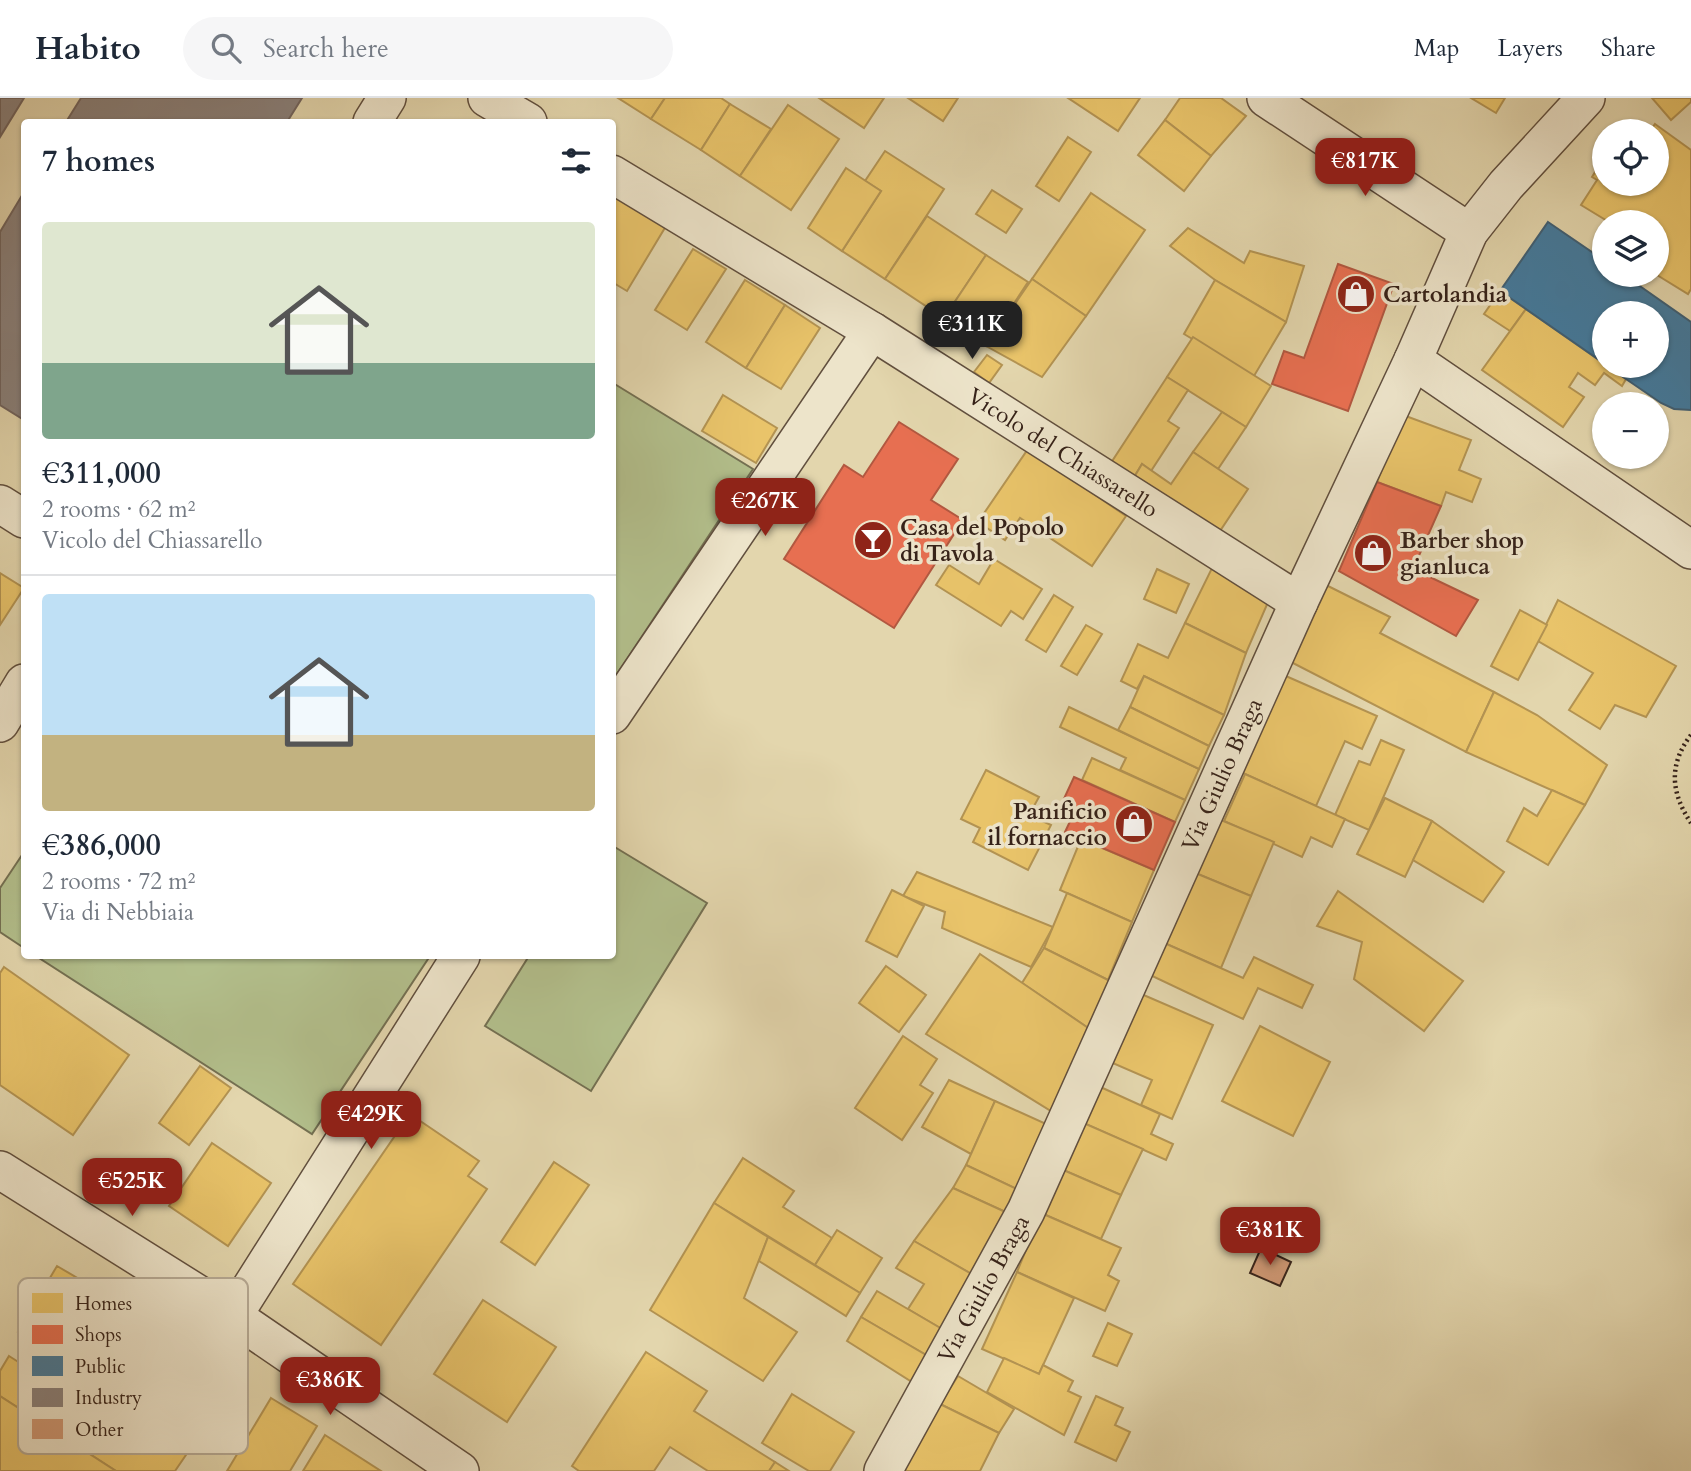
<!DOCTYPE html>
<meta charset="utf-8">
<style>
:root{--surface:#fff;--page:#f6f6f7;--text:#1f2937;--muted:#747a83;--line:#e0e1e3;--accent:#8f2418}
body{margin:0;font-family:Cardo,serif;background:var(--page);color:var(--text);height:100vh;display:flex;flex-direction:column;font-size:26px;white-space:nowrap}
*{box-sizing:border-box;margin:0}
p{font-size:23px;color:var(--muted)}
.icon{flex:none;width:38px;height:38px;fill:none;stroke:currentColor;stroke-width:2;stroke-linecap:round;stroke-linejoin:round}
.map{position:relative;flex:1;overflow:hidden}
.side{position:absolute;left:21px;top:21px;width:595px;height:840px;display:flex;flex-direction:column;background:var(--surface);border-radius:7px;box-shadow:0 2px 5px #0004}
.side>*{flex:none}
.buttons{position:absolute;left:1592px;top:21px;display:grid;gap:14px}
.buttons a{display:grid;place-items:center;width:77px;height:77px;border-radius:50%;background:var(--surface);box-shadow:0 2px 5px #0004;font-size:35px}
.price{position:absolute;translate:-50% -60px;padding:0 16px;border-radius:14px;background:var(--accent);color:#fff;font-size:23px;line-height:46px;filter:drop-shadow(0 2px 4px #0008)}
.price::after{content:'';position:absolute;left:50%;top:42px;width:21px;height:16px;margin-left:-10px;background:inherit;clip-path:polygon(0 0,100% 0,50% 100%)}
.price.selected{background:#222;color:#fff}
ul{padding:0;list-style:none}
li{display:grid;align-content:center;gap:14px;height:371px;padding:0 21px}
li+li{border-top:2px solid var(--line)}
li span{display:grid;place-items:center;height:217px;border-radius:7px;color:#555}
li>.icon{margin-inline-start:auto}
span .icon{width:126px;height:126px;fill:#fffc;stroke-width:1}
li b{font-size:30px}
h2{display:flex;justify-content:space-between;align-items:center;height:84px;padding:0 21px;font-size:30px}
header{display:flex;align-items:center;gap:42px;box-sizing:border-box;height:98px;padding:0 35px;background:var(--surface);border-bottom:2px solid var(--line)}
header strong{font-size:33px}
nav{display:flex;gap:38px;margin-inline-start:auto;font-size:24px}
.search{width:490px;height:63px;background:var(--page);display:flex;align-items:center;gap:18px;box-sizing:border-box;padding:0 24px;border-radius:38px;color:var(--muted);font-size:26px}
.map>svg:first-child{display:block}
.green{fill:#b2be8b;stroke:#747052;stroke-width:2}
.homes{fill:#e9c46a;stroke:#b39352;stroke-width:2}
.shops{fill:#e76f51;stroke:#b25840;stroke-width:2}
.public{fill:#457b9d;stroke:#406075;stroke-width:2}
.industry{fill:#8a817c;stroke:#71645e;stroke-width:2}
.building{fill:#d09975;stroke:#362219;stroke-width:2}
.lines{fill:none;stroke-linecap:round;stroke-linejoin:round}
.minor-casing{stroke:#614f3e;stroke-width:40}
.path{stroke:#362219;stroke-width:4.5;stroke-dasharray:2 3.5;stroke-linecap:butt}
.minor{stroke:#ede4ca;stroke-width:37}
.labels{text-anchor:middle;stroke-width:7;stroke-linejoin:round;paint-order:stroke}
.poi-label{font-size:23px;font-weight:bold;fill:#362219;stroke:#ede4ca;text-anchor:start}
.street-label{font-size:23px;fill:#362219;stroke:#ede4ca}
.key{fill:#ede4ca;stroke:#b6aa95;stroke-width:2}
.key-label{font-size:19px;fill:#362219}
</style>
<header>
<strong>Habito</strong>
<div class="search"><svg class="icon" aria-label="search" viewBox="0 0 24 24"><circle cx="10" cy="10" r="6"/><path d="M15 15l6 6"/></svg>Search here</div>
<nav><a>Map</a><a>Layers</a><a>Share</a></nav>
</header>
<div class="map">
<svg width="1691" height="1373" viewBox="0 0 1691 1373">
<rect width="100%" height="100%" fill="#e3d6ad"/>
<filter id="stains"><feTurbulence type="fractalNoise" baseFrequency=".00286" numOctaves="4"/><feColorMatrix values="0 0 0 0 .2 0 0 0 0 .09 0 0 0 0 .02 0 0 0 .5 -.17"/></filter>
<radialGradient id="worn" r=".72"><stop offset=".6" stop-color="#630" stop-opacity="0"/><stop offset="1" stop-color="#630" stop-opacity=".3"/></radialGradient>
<!-- green -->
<g class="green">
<polygon points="613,285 753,371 613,582"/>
<polygon points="613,748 707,805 591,993 485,928 529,858 612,858"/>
<polygon points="24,754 24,850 0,834 0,790"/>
<polygon points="36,858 430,858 312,1036"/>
</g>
<!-- homes -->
<g class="homes">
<polygon points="618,0 665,0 651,21"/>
<polygon points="665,0 721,0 730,6 701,52 651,21"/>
<polygon points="819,0 884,0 864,30"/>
<polygon points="908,0 958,0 943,23"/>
<polygon points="1068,0 1140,0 1118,33"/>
<polygon points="1180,0 1221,0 1246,18 1211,58 1165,22"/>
<polygon points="1471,0 1505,0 1496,15"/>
<polygon points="1652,0 1691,0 1691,4 1671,22"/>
<polygon points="730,6 771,31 740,78 701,52"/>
<polygon points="788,7 839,41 791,112 740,78"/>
<polygon points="1165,22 1211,58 1184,93 1138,57"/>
<polygon points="1655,26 1691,52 1691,191 1688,196 1657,177 1657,124 1609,124 1581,107 1597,82 1592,79 1605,58 1605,86 1657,86 1657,33 1650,33"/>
<polygon points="1068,39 1091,54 1059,103 1036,88"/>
<polygon points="885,53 944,91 885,181 842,153 881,93 865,83"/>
<polygon points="846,70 881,93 842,153 808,130"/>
<polygon points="992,92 1022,111 1006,135 976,116"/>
<polygon points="1091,95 1145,132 1086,218 1032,181"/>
<polygon points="612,96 666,128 627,193 612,184"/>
<polygon points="927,118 986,157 944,220 885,181"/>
<polygon points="1188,130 1244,165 1250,153 1304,168 1286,224 1215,182 1170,148"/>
<polygon points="693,151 726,171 687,232 655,212"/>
<polygon points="986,157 1028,184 986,248 944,220"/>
<polygon points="1032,181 1086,218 1042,279 986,248"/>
<polygon points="745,182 785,207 746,270 706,244"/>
<polygon points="1215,182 1286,224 1254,278 1184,236"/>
<polygon points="1500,193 1526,211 1510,233 1484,216"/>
<polygon points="785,207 820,230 781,291 746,270"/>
<polygon points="1526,211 1626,281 1622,288 1604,275 1595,287 1578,275 1569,289 1584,299 1563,329 1482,272"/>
<polygon points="1193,239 1271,288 1246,329 1167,279"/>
<polygon points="987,257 1002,267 989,285 974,274"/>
<polygon points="1167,279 1188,292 1168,323 1179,330 1151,373 1142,366 1130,386 1107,371"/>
<polygon points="723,297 777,330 756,365 702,333"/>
<polygon points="1222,314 1246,329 1218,371 1193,354"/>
<polygon points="1403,317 1471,342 1459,372 1481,381 1472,404 1446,394 1441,408 1377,384"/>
<polygon points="1028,351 1126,418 1092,468 1020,420 1005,442 978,424"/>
<polygon points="1193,354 1248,391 1214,442 1130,386 1142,366 1171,386"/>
<polygon points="994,461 1042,491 1023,521 1011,513 1001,528 936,487 949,467 979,486"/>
<polygon points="1214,466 1272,495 1246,555 1185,525"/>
<polygon points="1157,471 1189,486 1176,515 1144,501"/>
<polygon points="0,475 24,490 0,527"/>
<polygon points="1326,487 1390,519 1380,535 1494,594 1466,654 1289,563"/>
<polygon points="1054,497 1073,509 1046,554 1026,542"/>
<polygon points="1558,502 1676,568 1646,619 1615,607 1600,631 1569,612 1593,575 1538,543"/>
<polygon points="1520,512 1547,527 1518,582 1491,568"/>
<polygon points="1185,525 1246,555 1224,617 1144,578 1137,591 1121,583 1138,546 1168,560"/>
<polygon points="1086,527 1102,536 1077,577 1061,568"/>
<polygon points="1279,575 1377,618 1362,651 1345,643 1316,708 1236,672"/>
<polygon points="1144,578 1224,617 1209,648 1130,609"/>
<polygon points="1494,594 1537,617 1607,667 1585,707 1466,654"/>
<polygon points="1069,609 1199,671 1185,702 1120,672 1126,660 1060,629"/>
<polygon points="1130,609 1209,648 1199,671 1118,632"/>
<polygon points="1381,642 1404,652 1369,732 1335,717 1359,663 1370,667"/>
<polygon points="1092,660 1185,702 1175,724 1082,682"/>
<polygon points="986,672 1039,699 1029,717 1051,727 1028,772 973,744 980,730 961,721"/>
<polygon points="1245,676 1345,721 1332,749 1311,739 1302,759 1224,723"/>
<polygon points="1552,692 1585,707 1548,767 1507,743 1524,710 1537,718"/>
<polygon points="1385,700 1432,723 1405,779 1357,756"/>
<polygon points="1216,720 1274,744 1251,798 1193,774"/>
<polygon points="1432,723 1504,774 1483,804 1413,762"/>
<polygon points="1081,741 1154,772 1132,824 1060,792"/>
<polygon points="917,774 1053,829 1031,869 942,830 945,814 903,798"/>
<polygon points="1193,774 1251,798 1221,870 1162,844"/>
<polygon points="892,792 924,808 897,859 866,843"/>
<polygon points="1338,793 1463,883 1424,933 1354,881 1362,844 1317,828"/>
<polygon points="1067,795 1132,824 1108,882 1044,850"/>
<polygon points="1162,844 1243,880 1254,859 1313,887 1302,910 1258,890 1243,921 1148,876"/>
<polygon points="1044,850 1118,887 1097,936 1022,885"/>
<polygon points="980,856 1097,936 1059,1018 926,936"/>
<polygon points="886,868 926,897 899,934 859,905"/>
<polygon points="4,869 129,957 73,1037 0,987 0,875"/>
<polygon points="1139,895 1213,927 1172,1021 1141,1007 1152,982 1108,963"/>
<polygon points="1260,928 1330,964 1293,1038 1222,1003"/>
<polygon points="903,938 937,961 920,987 933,995 902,1042 855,1010"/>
<polygon points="200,968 231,990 189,1047 159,1025"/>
<polygon points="949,982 995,1003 971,1056 922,1029"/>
<polygon points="1096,987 1160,1016 1151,1036 1173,1046 1166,1062 1079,1023"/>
<polygon points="995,1003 1055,1030 1025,1095 966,1067"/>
<polygon points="410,1016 479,1063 468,1078 487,1091 381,1247 293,1186"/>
<polygon points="1079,1023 1143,1051 1121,1097 1061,1071"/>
<polygon points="212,1045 271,1085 228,1148 169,1108"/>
<polygon points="743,1060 794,1093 783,1109 832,1140 815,1167 714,1105"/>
<polygon points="554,1064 589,1087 535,1167 501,1144"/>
<polygon points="966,1067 1025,1095 1012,1117 953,1090"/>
<polygon points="1061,1071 1121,1097 1101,1141 1041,1115"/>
<polygon points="953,1090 1012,1117 975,1178 914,1143"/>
<polygon points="714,1105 768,1139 744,1200 797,1234 763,1283 650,1212"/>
<polygon points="1041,1115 1121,1150 1108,1177 1119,1183 1105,1213 1017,1174"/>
<polygon points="837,1132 882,1160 860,1195 815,1167"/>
<polygon points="768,1139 860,1195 846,1218 759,1163"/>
<polygon points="914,1143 975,1178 942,1231 908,1211 924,1186 896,1170"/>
<polygon points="57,1168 183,1242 144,1308 18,1234"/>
<polygon points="1017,1174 1074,1200 1039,1276 982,1251"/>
<polygon points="877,1193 942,1231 926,1257 861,1219"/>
<polygon points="483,1202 556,1249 507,1324 434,1276"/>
<polygon points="861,1219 926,1257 912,1284 847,1243"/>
<polygon points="1108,1225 1132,1236 1117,1268 1093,1258"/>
<polygon points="646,1254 707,1293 694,1313 775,1364 769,1373 708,1373 670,1349 654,1373 579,1373 572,1368"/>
<polygon points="9,1258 134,1338 145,1322 190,1351 175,1373 116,1373 0,1298 0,1273"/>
<polygon points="1004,1260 1039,1276 1043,1267 1073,1283 1068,1293 1081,1299 1064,1337 987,1294"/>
<polygon points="958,1278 1014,1311 999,1335 940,1306"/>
<polygon points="792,1296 854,1334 830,1373 809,1373 762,1345"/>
<polygon points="0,1298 116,1373 0,1373"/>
<polygon points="1096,1298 1123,1310 1115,1327 1130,1334 1116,1363 1075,1344"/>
<polygon points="271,1300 317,1328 290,1373 227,1373"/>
<polygon points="940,1306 999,1335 980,1373 907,1373 901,1370"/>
<polygon points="325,1337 381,1373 303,1373"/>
<polygon points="775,1364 789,1373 769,1373"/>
</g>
<!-- shops -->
<g class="shops">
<polygon points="1338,166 1394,186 1348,313 1272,286 1284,253 1304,260"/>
<polygon points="899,324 958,361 931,402 963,422 894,530 784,461 844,367 863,379"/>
<polygon points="1377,384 1441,408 1413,471 1478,502 1456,538 1339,473"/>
<polygon points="1074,679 1175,724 1154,772 1065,734 1074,715 1062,705"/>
</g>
<!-- public -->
<polygon class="public" points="1548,124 1605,163 1605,177 1624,177 1691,224 1691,312 1674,311 1661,305 1607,268 1657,268 1657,215 1605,215 1605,266 1500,193"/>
<!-- industry -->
<g class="industry">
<polygon points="0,0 24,0 0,39"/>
<polygon points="81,0 302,0 287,24 66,24"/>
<polygon points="24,94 24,322 0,307 0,134"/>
</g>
<!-- building -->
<polygon class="building" points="1261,1150 1291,1164 1280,1188 1250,1175"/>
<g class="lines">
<defs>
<g id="minor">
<polyline points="487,0 528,24"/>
<polyline points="1266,0 1469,134"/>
<polyline points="372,24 387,0"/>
<path id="s1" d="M612 76 872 233 1299 504"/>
<polyline points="1413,262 1691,452"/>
<polyline points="0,406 24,421"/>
<polyline points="612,617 872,233"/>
<polyline points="0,625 24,585"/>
<polyline points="0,1072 233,1218 460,1373"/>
<polyline points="233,1218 461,858"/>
<path id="s2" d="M883 1373 1026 1113 1299 504 1413 262 1469 134 1506 87 1586 0"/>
</g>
</defs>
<!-- minor casing -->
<use href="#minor" class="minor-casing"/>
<!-- path -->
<path class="path" d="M1691 637C1668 667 1671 695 1691 725"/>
<!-- minor -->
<use href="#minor" class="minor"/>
</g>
<!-- icons -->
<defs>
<symbol id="shop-disc" viewBox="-11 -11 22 22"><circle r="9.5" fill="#8f2418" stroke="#ede4ca"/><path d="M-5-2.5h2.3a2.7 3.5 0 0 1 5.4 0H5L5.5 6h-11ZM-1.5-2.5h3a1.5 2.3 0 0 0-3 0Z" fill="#fff"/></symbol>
<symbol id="bar-disc" viewBox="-11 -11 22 22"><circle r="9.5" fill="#8f2418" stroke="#ede4ca"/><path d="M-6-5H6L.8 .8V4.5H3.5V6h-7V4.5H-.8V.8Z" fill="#fff"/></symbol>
</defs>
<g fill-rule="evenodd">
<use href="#shop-disc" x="1334" y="174" width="44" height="44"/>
<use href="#bar-disc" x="851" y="420" width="44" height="44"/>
<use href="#shop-disc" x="1351" y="433" width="44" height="44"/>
<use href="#shop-disc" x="1112" y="704" width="44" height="44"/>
</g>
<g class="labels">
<!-- poi labels -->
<g class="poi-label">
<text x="1383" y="204">Cartolandia</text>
<text x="900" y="437">Casa del Popolo<tspan x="900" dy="26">di Tavola</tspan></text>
<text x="1400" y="450">Barber shop<tspan x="1400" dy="26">gianluca</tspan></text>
<text x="1107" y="721" text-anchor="end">Panificio<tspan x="1107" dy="26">il fornaccio</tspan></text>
</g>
<!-- street labels -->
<g class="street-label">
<text dy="8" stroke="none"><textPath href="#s1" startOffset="530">Vicolo del Chiassarello</textPath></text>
<text dy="8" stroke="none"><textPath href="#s2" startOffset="775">Via Giulio Braga</textPath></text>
<text dy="8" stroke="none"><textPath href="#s2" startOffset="208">Via Giulio Braga</textPath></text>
</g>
</g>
<!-- legend -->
<rect x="18" y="1180" width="230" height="176" rx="10" class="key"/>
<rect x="32" y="1195" width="31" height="20" fill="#e9c46a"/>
<rect x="32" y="1227" width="31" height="19" fill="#e76f51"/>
<rect x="32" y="1258" width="31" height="20" fill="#457b9d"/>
<rect x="32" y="1290" width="31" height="19" fill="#8a817c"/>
<rect x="32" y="1321" width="31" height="20" fill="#d09975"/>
<g class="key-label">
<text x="75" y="1212">Homes</text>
<text x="75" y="1243">Shops</text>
<text x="75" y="1275">Public</text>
<text x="75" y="1306">Industry</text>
<text x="75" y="1338">Other</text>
</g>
<rect width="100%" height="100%" filter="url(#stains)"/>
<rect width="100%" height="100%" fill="url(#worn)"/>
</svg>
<div class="buttons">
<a><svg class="icon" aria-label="locate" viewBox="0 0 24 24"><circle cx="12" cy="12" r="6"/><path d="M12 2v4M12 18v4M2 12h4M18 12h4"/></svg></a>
<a><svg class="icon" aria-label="layers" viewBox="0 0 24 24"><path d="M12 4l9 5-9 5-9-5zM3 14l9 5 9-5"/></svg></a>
<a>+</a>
<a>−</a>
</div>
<b class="price" style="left:1365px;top:100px">€817K</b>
<b class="price selected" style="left:972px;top:263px">€311K</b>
<b class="price" style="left:765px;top:440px">€267K</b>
<b class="price" style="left:371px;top:1053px">€429K</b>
<b class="price" style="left:132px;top:1120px">€525K</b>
<b class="price" style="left:1270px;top:1169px">€381K</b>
<b class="price" style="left:330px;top:1319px">€386K</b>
<section class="side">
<h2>7 homes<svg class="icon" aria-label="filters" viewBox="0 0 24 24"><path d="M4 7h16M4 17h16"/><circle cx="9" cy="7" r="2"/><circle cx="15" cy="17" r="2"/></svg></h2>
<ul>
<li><span style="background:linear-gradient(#dfe7d0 65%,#7fa58c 0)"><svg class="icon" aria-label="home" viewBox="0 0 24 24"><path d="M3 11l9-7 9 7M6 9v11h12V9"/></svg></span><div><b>€311,000</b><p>2 rooms · 62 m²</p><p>Vicolo del Chiassarello</p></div></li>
<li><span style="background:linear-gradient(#bfe0f5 65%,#c2b280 0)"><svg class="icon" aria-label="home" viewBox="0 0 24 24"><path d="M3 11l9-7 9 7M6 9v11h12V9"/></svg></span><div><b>€386,000</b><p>2 rooms · 72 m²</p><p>Via di Nebbiaia</p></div></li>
</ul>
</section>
</div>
